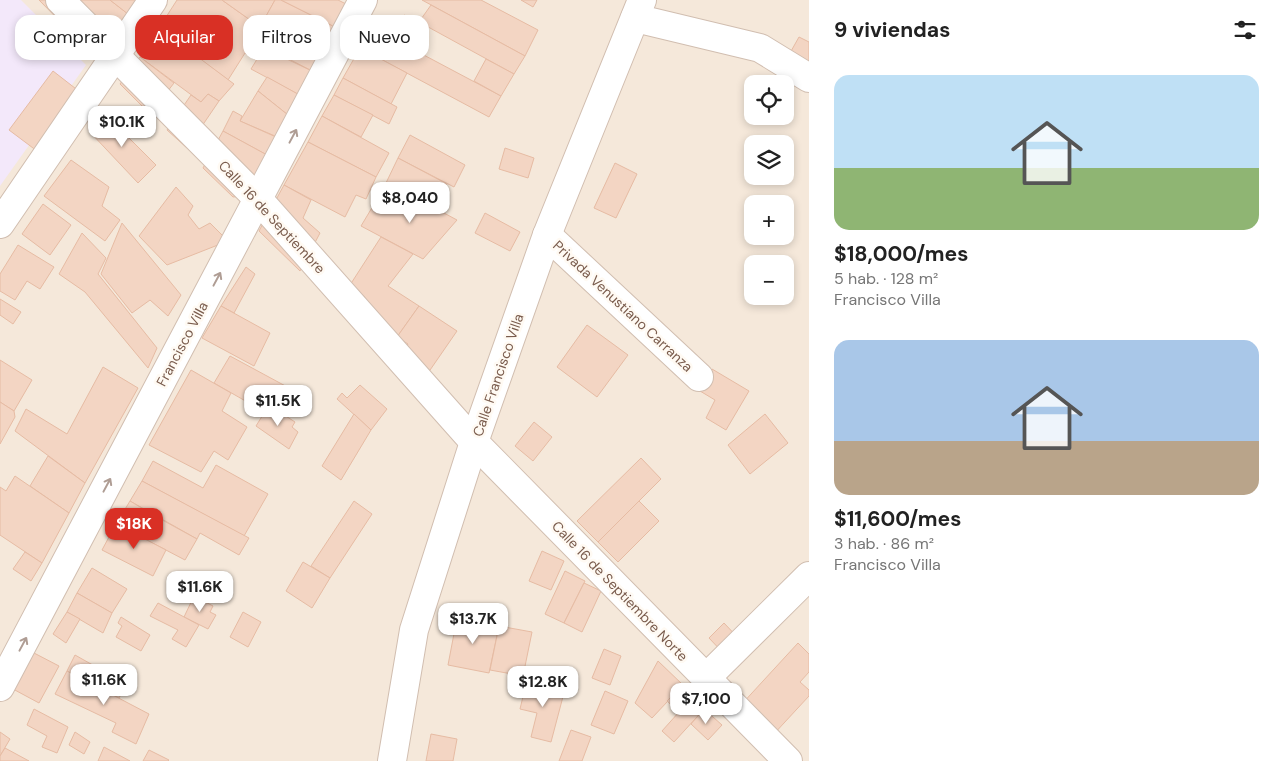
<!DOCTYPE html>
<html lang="es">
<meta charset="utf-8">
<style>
:root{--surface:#fff;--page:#f2f2f2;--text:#222;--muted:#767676;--accent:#d93025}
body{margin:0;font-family:"DM Sans",sans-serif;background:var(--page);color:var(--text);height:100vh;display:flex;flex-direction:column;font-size:19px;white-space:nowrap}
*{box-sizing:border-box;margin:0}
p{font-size:16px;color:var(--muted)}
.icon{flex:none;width:28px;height:28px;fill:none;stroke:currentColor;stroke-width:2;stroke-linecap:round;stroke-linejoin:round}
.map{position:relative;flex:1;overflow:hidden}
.panel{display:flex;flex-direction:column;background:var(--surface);width:475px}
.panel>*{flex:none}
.top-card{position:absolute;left:15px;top:15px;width:475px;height:45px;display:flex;gap:10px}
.fabs{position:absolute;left:744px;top:75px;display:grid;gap:10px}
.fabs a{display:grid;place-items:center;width:50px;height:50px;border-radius:10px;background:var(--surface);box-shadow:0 2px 8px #0003;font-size:25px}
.price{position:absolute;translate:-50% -42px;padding:0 11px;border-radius:10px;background:#fff;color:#222;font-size:16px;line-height:32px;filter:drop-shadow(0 1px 2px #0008)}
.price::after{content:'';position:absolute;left:50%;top:30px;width:15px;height:11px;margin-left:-8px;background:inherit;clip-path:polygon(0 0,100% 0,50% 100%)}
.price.on{background:var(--accent);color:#fff}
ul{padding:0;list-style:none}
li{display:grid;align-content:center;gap:10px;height:265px;padding:0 25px}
li span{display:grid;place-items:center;height:155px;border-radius:15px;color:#555}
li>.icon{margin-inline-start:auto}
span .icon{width:90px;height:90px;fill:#fffc;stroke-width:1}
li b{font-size:21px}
h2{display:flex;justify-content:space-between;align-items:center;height:60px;padding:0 25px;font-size:21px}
.pill{padding:0 18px;border-radius:15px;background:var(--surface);box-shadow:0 2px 8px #0003;font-size:18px;line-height:45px}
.pill.on{background:var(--accent);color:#fff}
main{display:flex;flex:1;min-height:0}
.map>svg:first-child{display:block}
.residential{fill:#f5e8da;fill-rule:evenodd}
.education{fill:#f3e8fa}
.building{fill:#f3d5c3;stroke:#e6bba3}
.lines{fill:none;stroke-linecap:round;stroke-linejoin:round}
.minor-casing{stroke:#d1beb0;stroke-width:30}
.minor{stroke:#fff;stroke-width:28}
.oneway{stroke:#af9d94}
.labels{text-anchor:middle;stroke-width:5;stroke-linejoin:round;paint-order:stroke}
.street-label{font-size:14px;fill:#7a5c4d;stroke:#fffaf3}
</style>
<main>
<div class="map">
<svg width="809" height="761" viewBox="0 0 809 761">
<rect width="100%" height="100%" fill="#fdf6ec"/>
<!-- residential -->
<path class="residential" d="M0 0H809V761H0ZM752 84H785V116H752ZM752 144H785V176H752ZM752 204H785V236H752ZM752 264H785V296H752Z"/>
<!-- education -->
<polygon class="education" points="0,0 21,0 86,65 0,186"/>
<!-- building -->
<g class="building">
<polygon points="39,0 110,0 128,14 101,51 89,51"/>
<polygon points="110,0 137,0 128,14"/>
<polygon points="177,0 222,0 260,27 258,31 270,38 256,60 245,53 228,80 159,28"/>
<polygon points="222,0 275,0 260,27"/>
<polygon points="275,0 281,0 341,30 330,51 265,18"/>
<polygon points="281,0 338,0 350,6 337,28"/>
<polygon points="422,0 481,0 538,30 525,56"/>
<polygon points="521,0 537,0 533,7"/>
<polygon points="431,5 525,56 514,74 419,22"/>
<polygon points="404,15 425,25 412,48 391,37"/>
<polygon points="371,27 501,96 489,117 360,48"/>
<polygon points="159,28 234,84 219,101 208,94 201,102 140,57"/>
<polygon points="294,33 330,51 318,74 283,56"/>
<polygon points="799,37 809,42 809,68 798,87 777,76"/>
<polygon points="264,48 318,74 305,98 251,69"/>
<polygon points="360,48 407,73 391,104 343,78"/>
<polygon points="140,57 174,83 150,114 120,84"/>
<polygon points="486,59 514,74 501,96 474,81"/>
<polygon points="53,71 80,92 37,151 9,130"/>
<polygon points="267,77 305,98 293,119 258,91"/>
<polygon points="343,78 397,107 389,124 334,95"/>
<polygon points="258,91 293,119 282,139 240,121"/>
<polygon points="208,94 219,101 187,148 167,130 191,95 201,102"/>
<polygon points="334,95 373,115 361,137 322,116"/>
<polygon points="101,110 156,165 138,183 89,131"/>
<polygon points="233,111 242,116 240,121 276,137 267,155 223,131"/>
<polygon points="322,116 389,153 376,177 308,142"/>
<polygon points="223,131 267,155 244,196 233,197 203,168"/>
<polygon points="410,135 465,165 454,187 398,158"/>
<polygon points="308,142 376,177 366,199 356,195 345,217 284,185"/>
<polygon points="505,148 534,158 528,178 499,169"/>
<polygon points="398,158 447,184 434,208 386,183"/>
<polygon points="71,160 109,187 102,206 120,220 105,241 44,196"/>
<polygon points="615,163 637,174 616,218 594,208"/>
<polygon points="284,185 311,200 303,218 320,233 300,271 259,231"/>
<polygon points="176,187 193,206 188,215 199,229 210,223 228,241 167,265 139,236"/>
<polygon points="399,189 457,220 423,259 361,226 373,206 386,213"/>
<polygon points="43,204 71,225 50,255 22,234"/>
<polygon points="485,213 520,232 510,251 475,233"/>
<polygon points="122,223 181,295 168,316 150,300 132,313 101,274"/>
<polygon points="82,233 106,258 98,274 157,348 148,368 85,292 59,274"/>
<polygon points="381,237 413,254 388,286 419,306 397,337 350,319 365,297 350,285"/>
<polygon points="18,245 54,267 40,289 27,281 15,300 0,291 0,274"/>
<polygon points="246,267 255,274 234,313 221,306"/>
<polygon points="0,299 21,312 13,324 0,315"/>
<polygon points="221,306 270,333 254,366 202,338"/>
<polygon points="419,306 457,331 419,386 392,368 408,344 397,337"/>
<polygon points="587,325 628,355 597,397 557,367"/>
<polygon points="230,356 291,389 283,402 264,392 256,407 214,383"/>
<polygon points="0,360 32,380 14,411 0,402"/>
<polygon points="103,367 138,388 85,483 15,431 26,409 67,434"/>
<polygon points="712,369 749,391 726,430 706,418 715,400 700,391"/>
<polygon points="191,370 231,393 222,411 247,427 228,460 214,451 201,472 149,445"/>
<polygon points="360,385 387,409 371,430 337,399 342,393 347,398"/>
<polygon points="0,402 14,411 15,417 0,444"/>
<polygon points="269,405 295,422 292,427 298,432 289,449 256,426"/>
<polygon points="354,414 371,430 341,480 322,466"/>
<polygon points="765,414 788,443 750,474 728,445"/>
<polygon points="534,422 552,437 533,461 515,446"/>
<polygon points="48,456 85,483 69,513 30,486"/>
<polygon points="641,458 661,479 598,542 577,521"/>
<polygon points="153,461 203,488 216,465 268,494 244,536 142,481"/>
<polygon points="15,476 69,513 42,563 0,535 0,487 6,491"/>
<polygon points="142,481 249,538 239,555 200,533 197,539 130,501"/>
<polygon points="130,501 155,516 143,538 116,524"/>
<polygon points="354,501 372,514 330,578 311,566"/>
<polygon points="639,501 659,521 618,562 598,542"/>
<polygon points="155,516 197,539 185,560 143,538"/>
<polygon points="116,524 166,550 153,576 102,550"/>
<polygon points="542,551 564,561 551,590 529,581"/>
<polygon points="25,552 42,563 31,581 13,569"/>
<polygon points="303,562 330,578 312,608 286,591"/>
<polygon points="92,568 127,589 112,613 77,593"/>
<polygon points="565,571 585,581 564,623 545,614"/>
<polygon points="584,583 601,591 582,632 564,623"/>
<polygon points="77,593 112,613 103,633 67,612"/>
<polygon points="194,596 213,606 210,612 216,615 208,629 184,617"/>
<polygon points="158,603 199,625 186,647 172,639 178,630 150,616"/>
<polygon points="67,612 80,619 66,643 53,634"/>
<polygon points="243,612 261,622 248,647 230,637"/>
<polygon points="121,617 150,635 141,651 116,637 122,626 118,623"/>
<polygon points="457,618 499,626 489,673 448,665"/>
<polygon points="724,623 741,641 726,656 709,638"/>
<polygon points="499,626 532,632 523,676 490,670"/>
<polygon points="798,643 809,654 809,672 800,682 809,690 809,696 772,736 740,706"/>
<polygon points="604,649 621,656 610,685 592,678"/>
<polygon points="34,653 59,666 39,703 13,689"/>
<polygon points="75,655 114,677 120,665 133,673 119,698 67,671"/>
<polygon points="658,661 683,685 652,718 635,703"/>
<polygon points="67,671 149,714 136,744 112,732 116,723 55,694"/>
<polygon points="527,680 565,689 551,742 531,737 537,713 520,709"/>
<polygon points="683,685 706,707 674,742 662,731 679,712 667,701"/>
<polygon points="605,691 628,701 614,734 591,725"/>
<polygon points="34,709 68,727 57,753 42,747 47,736 27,725"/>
<polygon points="704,709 722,725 708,740 691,724"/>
<polygon points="571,730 591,737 582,761 559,761"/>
<polygon points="0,732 10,739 0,756"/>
<polygon points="75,732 90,742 84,754 69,745"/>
<polygon points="431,734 457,739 453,761 426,761"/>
<polygon points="104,747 130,761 98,761"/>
<polygon points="5,748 29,761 0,761 0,756"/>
<polygon points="149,750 169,760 168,761 143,761"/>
</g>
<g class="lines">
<defs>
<g id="minor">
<polyline points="60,0 259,200 474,442 788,761"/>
<polyline points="635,18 760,48 809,78"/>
<polyline points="0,224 153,0"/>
<polyline points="547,235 699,377"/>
<polyline points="706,678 809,576"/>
<polyline points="0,687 363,0"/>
<polyline points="392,761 414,630 474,442 547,235 642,0"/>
</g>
</defs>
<!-- minor casing -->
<use href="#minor" class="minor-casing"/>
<!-- minor -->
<use href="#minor" class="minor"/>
</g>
<!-- one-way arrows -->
<defs><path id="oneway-shaft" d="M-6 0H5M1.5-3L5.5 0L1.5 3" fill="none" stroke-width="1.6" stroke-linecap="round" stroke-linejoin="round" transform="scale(1.25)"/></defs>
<g class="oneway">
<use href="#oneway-shaft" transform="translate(293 136) rotate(-62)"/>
<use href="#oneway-shaft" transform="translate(217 279) rotate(-62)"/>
<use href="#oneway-shaft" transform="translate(107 485) rotate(-62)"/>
<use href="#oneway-shaft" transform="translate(23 644) rotate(-62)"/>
</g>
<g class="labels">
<!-- street labels -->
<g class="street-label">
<text transform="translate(272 217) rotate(47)" y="5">Calle 16 de Septiembre</text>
<text transform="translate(623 306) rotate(43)" y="5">Privada Venustiano Carranza</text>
<text transform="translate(182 344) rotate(-62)" y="5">Francisco Villa</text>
<text transform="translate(498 375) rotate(-71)" y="5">Calle Francisco Villa</text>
<text transform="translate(620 591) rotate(46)" y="5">Calle 16 de Septiembre Norte</text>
</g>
</g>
</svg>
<div class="fabs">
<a><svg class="icon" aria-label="locate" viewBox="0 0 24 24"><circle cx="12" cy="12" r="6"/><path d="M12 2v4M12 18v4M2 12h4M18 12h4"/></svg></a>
<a><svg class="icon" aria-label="layers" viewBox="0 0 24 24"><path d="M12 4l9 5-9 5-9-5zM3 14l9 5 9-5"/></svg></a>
<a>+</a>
<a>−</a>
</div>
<b class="price" style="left:122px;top:148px">$10.1K</b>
<b class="price" style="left:410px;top:224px">$8,040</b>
<b class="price" style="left:278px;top:427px">$11.5K</b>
<b class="price on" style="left:134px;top:550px">$18K</b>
<b class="price" style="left:200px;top:613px">$11.6K</b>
<b class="price" style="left:473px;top:645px">$13.7K</b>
<b class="price" style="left:104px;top:706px">$11.6K</b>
<b class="price" style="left:543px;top:708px">$12.8K</b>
<b class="price" style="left:706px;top:725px">$7,100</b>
<div class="top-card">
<a class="pill">Comprar</a>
<a class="pill on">Alquilar</a>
<a class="pill">Filtros</a>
<a class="pill">Nuevo</a>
</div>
</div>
<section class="panel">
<h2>9 viviendas<svg class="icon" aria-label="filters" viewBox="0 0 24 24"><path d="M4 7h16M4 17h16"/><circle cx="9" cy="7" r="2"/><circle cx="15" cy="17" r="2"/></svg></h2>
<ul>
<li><span style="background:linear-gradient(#bfe0f5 60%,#8fb573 0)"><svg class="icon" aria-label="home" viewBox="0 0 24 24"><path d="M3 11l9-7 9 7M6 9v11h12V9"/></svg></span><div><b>$18,000/mes</b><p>5 hab. · 128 m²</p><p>Francisco Villa</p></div></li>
<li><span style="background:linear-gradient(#a9c7e8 65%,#b9a48a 0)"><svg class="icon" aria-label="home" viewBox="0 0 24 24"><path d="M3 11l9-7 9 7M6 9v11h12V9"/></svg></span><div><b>$11,600/mes</b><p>3 hab. · 86 m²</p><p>Francisco Villa</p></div></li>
</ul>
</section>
</main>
